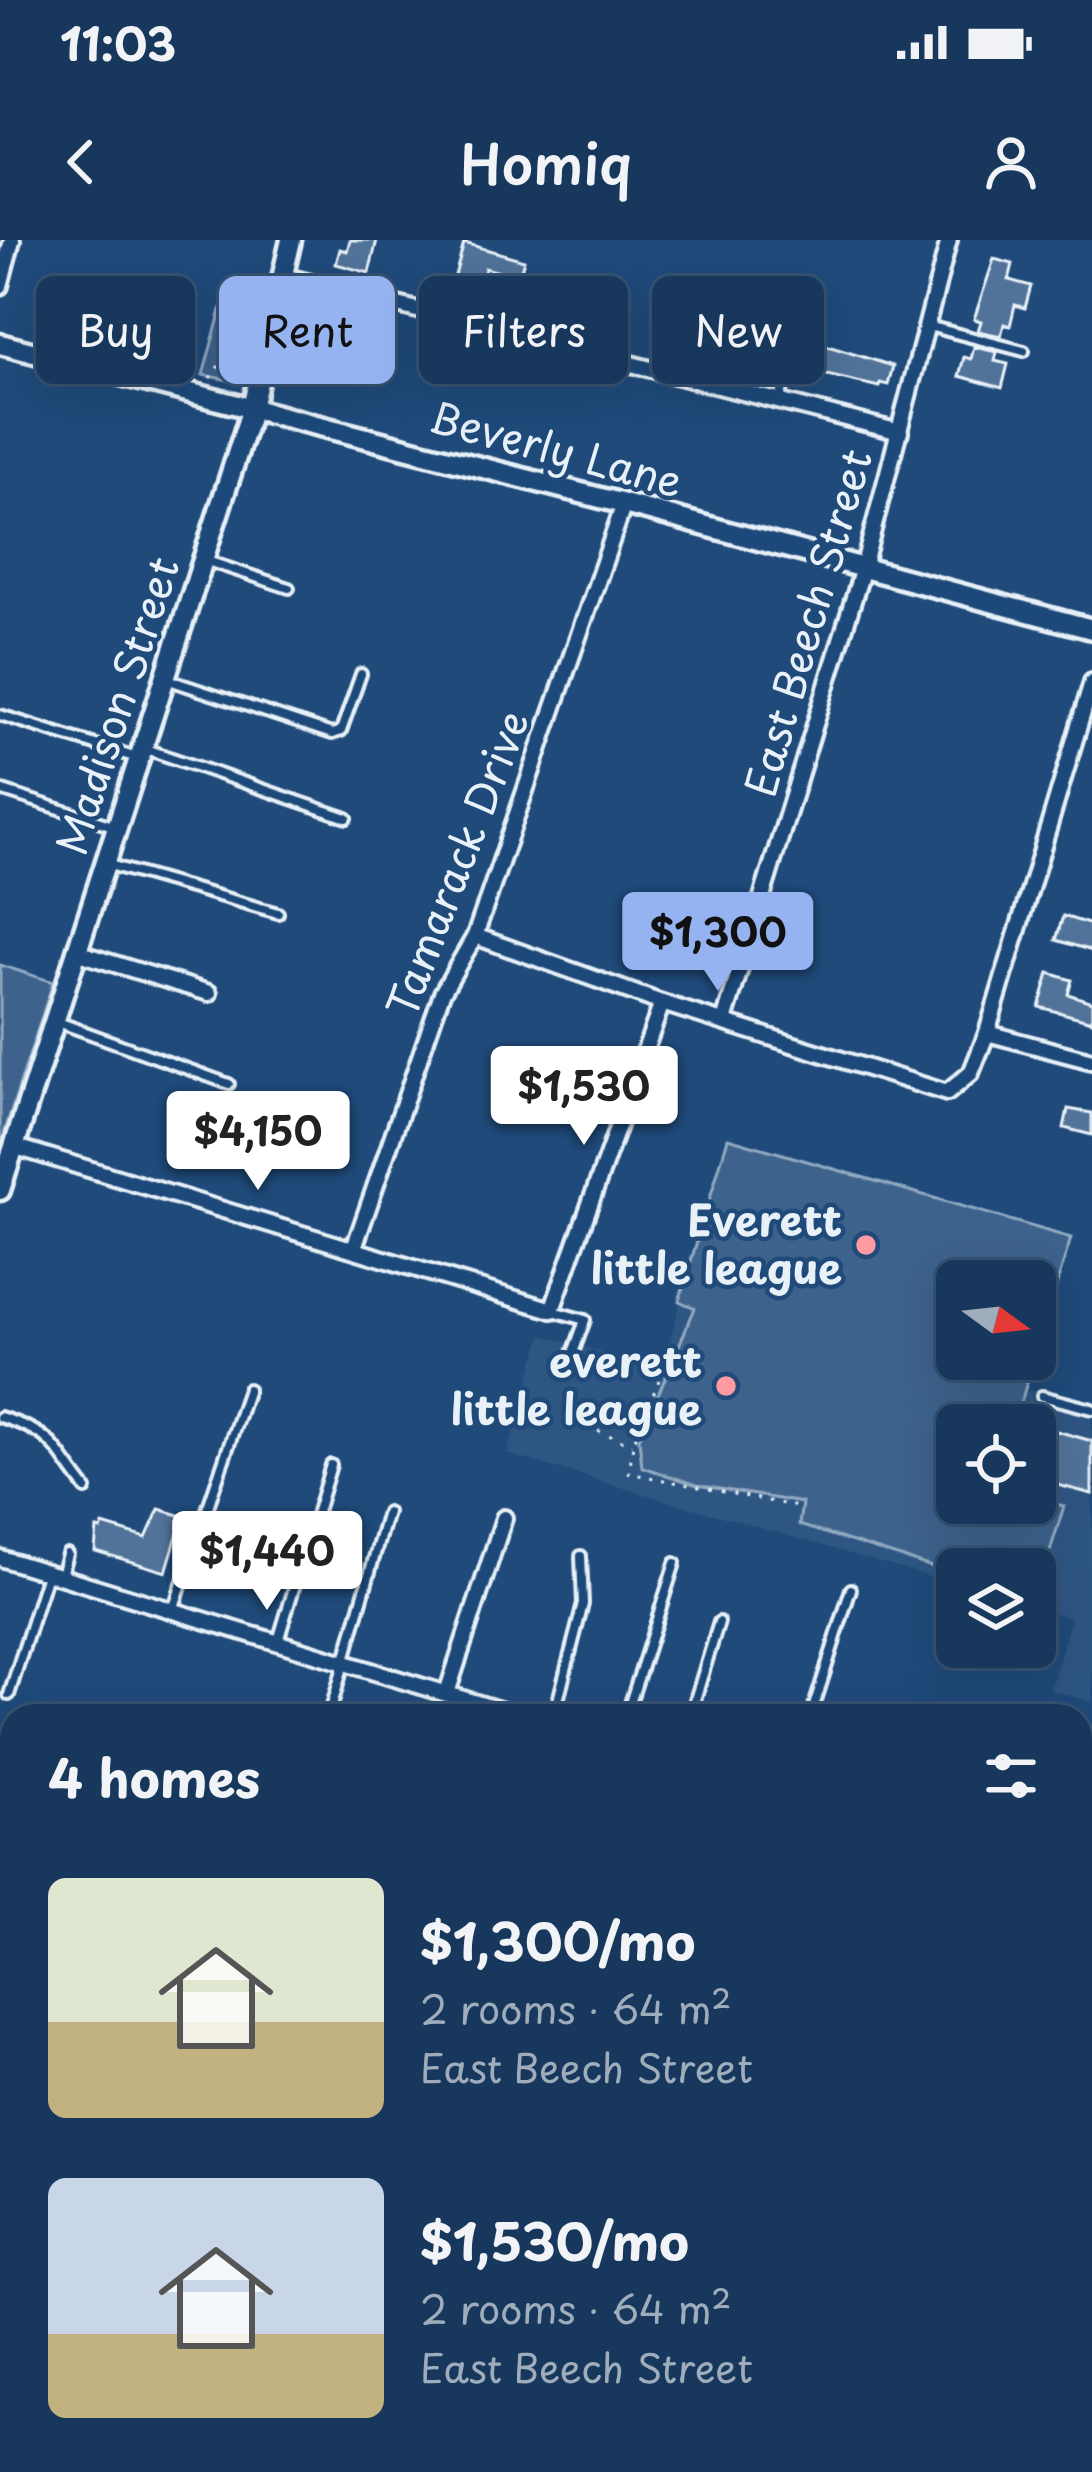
<!DOCTYPE html>
<meta charset="utf-8">
<style>
:root{--surface:#17385c;--page:#203f62;--text:#f1f3f6;--muted:#9eacbb;--line:#365272;--accent:#95b2f1}
body{margin:0;font-family:"Playpen Sans",sans-serif;background:var(--page);color:var(--text);height:100vh;display:flex;flex-direction:column;font-size:45px;white-space:nowrap}
*{box-sizing:border-box;margin:0}
p{font-size:39px;color:var(--muted)}
.icon{flex:none;width:66px;height:66px;fill:none;stroke:currentColor;stroke-width:2;stroke-linecap:round;stroke-linejoin:round}
.map{position:relative;flex:1;overflow:hidden}
.side{position:absolute;left:0px;top:1464px;width:1092px;height:768px;display:flex;flex-direction:column;background:var(--surface);border-radius:36px 36px 0 0;box-shadow:0 12px 48px #0002,0 0 0 3px var(--line)}
.side>*{flex:none}
.banner{position:absolute;left:36px;top:36px;width:1020px;height:108px;display:flex;gap:24px}
.needle{width:78px;rotate:105deg}
.tools{position:absolute;left:936px;top:1020px;display:grid;gap:24px}
.tools a{display:grid;place-items:center;width:120px;height:120px;border-radius:18px;background:var(--surface);box-shadow:0 12px 48px #0002,0 0 0 3px var(--line);font-size:60px}
.price{position:absolute;translate:-50% -102px;padding:0 27px;border-radius:12px;background:#fff;color:#222;font-size:39px;line-height:78px;filter:drop-shadow(0 3px 6px #0008)}
.price::after{content:'';position:absolute;left:50%;top:72px;width:36px;height:27px;margin-left:-18px;background:inherit;clip-path:polygon(0 0,100% 0,50% 100%)}
.price.current{background:var(--accent);color:#111}
ul{padding:0;list-style:none}
li{display:flex;align-items:center;gap:36px;height:300px;padding:0 48px}
li span{display:grid;place-items:center;flex:none;width:336px;height:240px;border-radius:18px;color:#555}
li>.icon{margin-inline-start:auto}
span .icon{width:144px;height:144px;fill:#fffc;stroke-width:1}
li b{font-size:51px}
h2{display:flex;justify-content:space-between;align-items:center;height:144px;padding:0 48px;font-size:51px}
.tag{padding:0 42px;border-radius:18px;background:var(--surface);box-shadow:0 12px 48px #0002,0 0 0 3px var(--line);font-size:42px;line-height:108px}
.tag.current{background:var(--accent);color:#111}
.status{display:flex;justify-content:space-between;align-items:center;height:84px;padding:0 60px;background:var(--surface);direction:ltr}
.status svg{height:33px;fill:currentColor}
header{display:flex;justify-content:space-between;align-items:center;height:156px;padding:0 48px;background:var(--surface);font-size:54px;font-weight:600}
.map>svg:first-child{display:block}
.built{fill:#2e5683;fill-rule:evenodd}
.green{fill:#3c628c;stroke:#92aac2;stroke-width:3;fill-rule:evenodd}
.building{fill:#517399;stroke:#e8f1f8;stroke-width:3}
.lines{fill:none;stroke-linecap:round;stroke-linejoin:round}
.service-casing{stroke:#e8f1f8;stroke-width:16}
.minor-casing{stroke:#e8f1f8;stroke-width:22}
.tertiary-casing{stroke:#e8f1f8;stroke-width:27}
.primary-casing{stroke:#e8f1f8;stroke-width:30}
.path{stroke:#e8f1f8;stroke-width:3;stroke-dasharray:3 9;stroke-linecap:butt}
.service{stroke:#1f4a7a;stroke-width:8}
.minor{stroke:#1f4a7a;stroke-width:14}
.tertiary{stroke:#1f4a7a;stroke-width:18}
.primary{stroke:#1f4a7a;stroke-width:21}
.poi-dot{fill:#ff9aa2;stroke:#1f4a7a;stroke-width:4.5}
.labels{text-anchor:middle;stroke-width:9;stroke-linejoin:round;paint-order:stroke}
.street-label{font-size:42px;fill:#e8f1f8;stroke:#1f4a7a}
.poi-label{font-size:42px;font-weight:bold;fill:#e8f1f8;stroke:#1f4a7a;text-anchor:end}
</style>
<div class="status"><b>11:03</b><svg viewBox="0 0 49 12"><path d="M0 12V9h3v3zM5 12V6h3v6zM10 12V3h3v9zM15 12V0h3v12zM26 1h20v11H26zM47 4h2v5h-2z"/></svg></div>
<header><svg class="icon" aria-label="back" viewBox="0 0 24 24"><path d="M15 5l-7 7 7 7"/></svg>Homiq<svg class="icon" aria-label="person" viewBox="0 0 24 24"><circle cx="12" cy="8" r="4"/><path d="M4 21q1-7 8-7t8 7"/></svg></header>
<div class="map">
<svg width="1092" height="2232" viewBox="0 0 1092 2232">
<rect width="100%" height="100%" fill="#1f4a7a"/>
<filter id="ink" filterUnits="userSpaceOnUse"><feTurbulence type="fractalNoise" baseFrequency=".00833" numOctaves="2"/><feDisplacementMap in="SourceGraphic" scale="24" xChannelSelector="R" yChannelSelector="G"/><feConvolveMatrix kernelMatrix="1 2 1 2 8 2 1 2 1" color-interpolation-filters="sRGB"/></filter>
<g filter="url(#ink)">
<!-- built -->
<g class="built">
<path d="M728 898 1071 998 1027 1150 1092 1170V1462L1050 1450 1071 1378 1035 1367V1329H957V1345L507 1214 542 1095 661 1129ZM957 1041H1035V1119H957ZM957 1185H1035V1263H957Z"/>
<polygon points="0,1784 12,1788 12,1963 0,1958"/>
<polygon points="0,2042 12,2047 12,2220 380,2220 405,2232 0,2232"/>
<polygon points="1080,2163 1092,2167 1092,2232 575,2232 549,2220 1080,2220"/>
</g>
<!-- green -->
<g class="green">
<polygon points="224,59 251,66 234,141 203,135"/>
<polygon points="0,725 53,742 0,906"/>
<path d="M728 898 1071 998 1014 1185H957V1263H1035V1246L1048 1249 1045 1261 1064 1266 1035 1360V1329H957V1335L799 1285 802 1263 697 1245 642 1227 639 1199 695 1068 679 1061ZM1035 1041V1119H957V1041Z"/>
</g>
<!-- building -->
<g class="building">
<polygon points="350,0 377,0 369,33 336,24 340,9 347,11"/>
<polygon points="464,3 524,20 519,37 485,28 479,54 461,50 463,41 454,39"/>
<polygon points="994,19 1013,24 1009,40 1031,46 1025,68 1015,65 1010,86 1004,84 1001,96 978,91 981,81 974,79"/>
<polygon points="524,31 550,38 544,60 518,53"/>
<polygon points="336,68 359,73 355,91 381,97 375,122 314,105 318,75 334,79"/>
<polygon points="711,71 739,78 736,89 786,101 777,128 761,124 759,118 703,104"/>
<polygon points="805,99 893,126 888,145 880,143 879,147 796,128"/>
<polygon points="974,107 997,112 995,121 1008,124 1002,148 959,136 964,117 971,119"/>
<polygon points="1063,676 1092,685 1092,711 1056,700"/>
<polygon points="1049,733 1072,740 1068,754 1092,762 1092,781 1039,767"/>
<polygon points="1068,869 1092,873 1092,895 1064,888"/>
<polygon points="1035,1185 1092,1201 1092,1254 1035,1239"/>
<polygon points="159,1269 183,1276 166,1332 95,1311 97,1289 101,1290 103,1285 146,1298"/>
</g>
<g class="lines">
<defs>
<g id="service">
<polyline points="776,61 795,100 780,160"/>
<polyline points="928,86 1024,111"/>
<polyline points="104,129 122,60 134,51 164,58"/>
<polyline points="204,320 289,348"/>
<polyline points="166,439 332,494 341,491 361,434"/>
<polyline points="0,475 137,518"/>
<polyline points="143,508 347,578"/>
<polyline points="0,550 113,586"/>
<polyline points="106,624 278,673"/>
<polyline points="55,781 229,844"/>
<polyline points="553,1071 585,1080 573,1113"/>
<polyline points="1042,1156 1092,1169"/>
<path d="M0 1177C57 1195 52 1206 86 1249"/>
<polyline points="61,1335 67,1314"/>
<polyline points="173,1370 248,1149"/>
<polyline points="278,1401 331,1225"/>
<polyline points="9,1455 47,1334"/>
<polyline points="329,1476 387,1272"/>
<polyline points="455,1476 459,1459"/>
<polyline points="554,1476 583,1364 581,1316"/>
<polyline points="626,1476 675,1323"/>
<polyline points="690,1476 719,1382"/>
<polyline points="811,1476 851,1349"/>
<polyline points="1080,1813 1092,1772"/>
<polyline points="2,2002 12,1982"/>
<polyline points="1080,2038 1092,2002"/>
<polyline points="405,2232 410,2220"/>
<polyline points="576,2232 581,2220"/>
<polyline points="700,2232 707,2220"/>
<polyline points="976,2232 982,2220"/>
</g>
<g id="minor">
<polyline points="283,36 900,192"/>
<polyline points="0,46 12,0"/>
<polyline points="475,696 662,763 947,853 971,833 987,793 1092,442"/>
<polyline points="76,712 209,753"/>
<polyline points="724,781 863,328 949,0"/>
<polyline points="987,793 1092,821"/>
<polyline points="12,911 13,906 552,1070 662,763"/>
<polyline points="354,1008 442,753 475,696 624,264"/>
<polyline points="0,1318 519,1476"/>
<polyline points="447,1453 504,1278"/>
<polyline points="1080,1652 1092,1656"/>
<polyline points="0,1771 12,1774"/>
<polyline points="1080,2140 1092,2144"/>
<polyline points="0,2187 12,2192"/>
<polyline points="52,2220 75,2232"/>
<polyline points="343,2232 349,2220"/>
</g>
<g id="tertiary">
<polyline points="0,104 624,264 1092,389"/>
<polyline points="0,950 252,168 291,0"/>
</g>
<g id="primary">
<polyline points="0,2003 12,2009"/>
<polyline points="457,2220 483,2232"/>
</g>
</defs>
<!-- service casing -->
<use href="#service" class="service-casing"/>
<!-- minor casing -->
<use href="#minor" class="minor-casing"/>
<!-- tertiary casing -->
<use href="#tertiary" class="tertiary-casing"/>
<!-- primary casing -->
<use href="#primary" class="primary-casing"/>
<!-- path -->
<g class="path">
<polyline points="210,138 251,81"/>
<polyline points="659,1140 633,1204 629,1233 803,1268"/>
<polyline points="598,1191 632,1204"/>
</g>
<!-- service -->
<use href="#service" class="service"/>
<!-- minor -->
<use href="#minor" class="minor"/>
<!-- tertiary -->
<use href="#tertiary" class="tertiary"/>
<!-- primary -->
<use href="#primary" class="primary"/>
</g>
</g>
<!-- markers -->
<g class="poi-dot">
<circle cx="866" cy="1005" r="12"/>
<circle cx="726" cy="1146" r="12"/>
</g>
<g class="labels">
<!-- street labels -->
<g class="street-label">
<text transform="translate(556 210) rotate(15)" y="15">Beverly Lane</text>
<text transform="translate(809 383) rotate(-74)" y="15">East Beech Street</text>
<text transform="translate(118 466) rotate(-72)" y="15">Madison Street</text>
<text transform="translate(458 624) rotate(-69)" y="15">Tamarack Drive</text>
</g>
<!-- poi labels -->
<g class="poi-label">
<text x="842" y="996">Everett<tspan x="842" dy="48">little league</tspan></text>
<text x="702" y="1137">everett<tspan x="702" dy="48">little league</tspan></text>
</g>
</g>
</svg>
<div class="tools">
<a><svg class="needle" viewBox="-14 -14 28 28"><path d="M0-13l5 13h-10z" fill="#e53935"/><path d="M0 13l5-13h-10z" fill="#9eacbb"/></svg></a>
<a><svg class="icon" aria-label="locate" viewBox="0 0 24 24"><circle cx="12" cy="12" r="6"/><path d="M12 2v4M12 18v4M2 12h4M18 12h4"/></svg></a>
<a><svg class="icon" aria-label="layers" viewBox="0 0 24 24"><path d="M12 4l9 5-9 5-9-5zM3 14l9 5 9-5"/></svg></a>
</div>
<b class="price current" style="left:718px;top:754px">$1,300</b>
<b class="price" style="left:584px;top:908px">$1,530</b>
<b class="price" style="left:258px;top:953px">$4,150</b>
<b class="price" style="left:267px;top:1373px">$1,440</b>
<div class="banner">
<a class="tag">Buy</a>
<a class="tag current">Rent</a>
<a class="tag">Filters</a>
<a class="tag">New</a>
</div>
<section class="side">
<h2>4 homes<svg class="icon" aria-label="filters" viewBox="0 0 24 24"><path d="M4 7h16M4 17h16"/><circle cx="9" cy="7" r="2"/><circle cx="15" cy="17" r="2"/></svg></h2>
<ul>
<li><span style="background:linear-gradient(#dfe7d0 60%,#c2b280 0)"><svg class="icon" aria-label="home" viewBox="0 0 24 24"><path d="M3 11l9-7 9 7M6 9v11h12V9"/></svg></span><div><b>$1,300/mo</b><p>2 rooms · 64 m²</p><p>East Beech Street</p></div></li>
<li><span style="background:linear-gradient(#c9d6e8 65%,#c2b280 0)"><svg class="icon" aria-label="home" viewBox="0 0 24 24"><path d="M3 11l9-7 9 7M6 9v11h12V9"/></svg></span><div><b>$1,530/mo</b><p>2 rooms · 64 m²</p><p>East Beech Street</p></div></li>
</ul>
</section>
</div>
